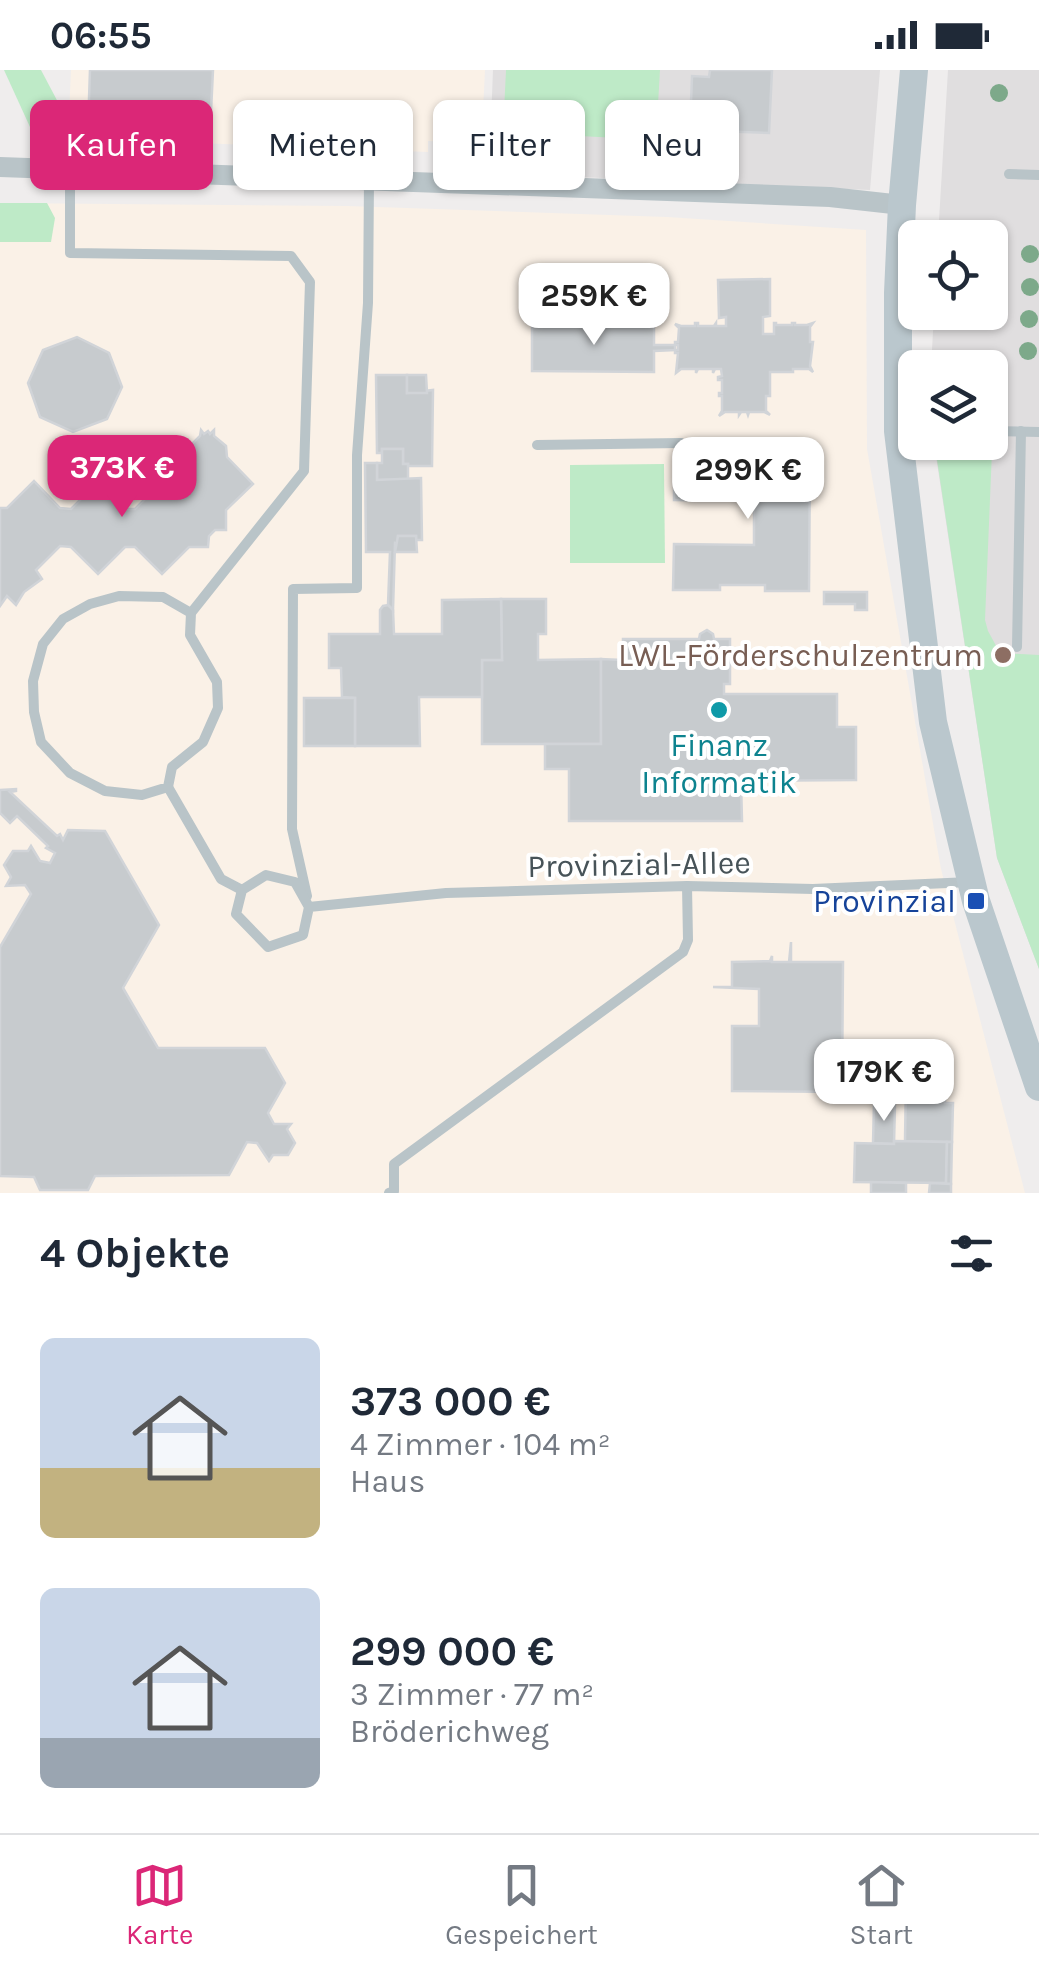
<!DOCTYPE html>
<html lang="de">
<meta charset="utf-8">
<style>
:root{--surface:#fff;--page:#f2f2f3;--text:#1f2937;--muted:#747a83;--line:#e0e1e3;--accent:#db2777}
body{margin:0;font-family:Karla,sans-serif;background:var(--page);color:var(--text);height:100vh;display:flex;flex-direction:column;font-size:38px;white-space:nowrap}
*{box-sizing:border-box;margin:0}
p{font-size:32px;color:var(--muted)}
.icon{flex:none;width:55px;height:55px;fill:none;stroke:currentColor;stroke-width:2;stroke-linecap:round;stroke-linejoin:round}
.map{position:relative;height:1123px;overflow:hidden}
.sheet{display:flex;flex-direction:column;background:var(--surface);flex:1}
.sheet>*{flex:none}
.banner{position:absolute;left:30px;top:30px;width:980px;height:90px;display:flex;gap:20px}
.tools{position:absolute;left:898px;top:150px;display:grid;gap:20px}
.tools a{display:grid;place-items:center;width:110px;height:110px;border-radius:15px;background:var(--surface);box-shadow:0 2px 8px #0004;font-size:50px}
.price{position:absolute;translate:-50% -85px;padding:0 22px;border-radius:20px;background:#fff;color:#222;font-size:32px;line-height:65px;filter:drop-shadow(0 2px 5px #0008)}
.price::after{content:'';position:absolute;left:50%;top:60px;width:30px;height:22px;margin-left:-15px;background:inherit;clip-path:polygon(0 0,100% 0,50% 100%)}
.price.active{background:var(--accent);color:#fff}
ul{padding:0;list-style:none}
li{display:flex;align-items:center;gap:30px;height:250px;padding:0 40px}
li span{display:grid;place-items:center;flex:none;width:280px;height:200px;border-radius:15px;color:#555}
li>.icon{margin-inline-start:auto}
span .icon{width:120px;height:120px;fill:#fffc;stroke-width:1}
li b{font-size:42px}
h2{display:flex;justify-content:space-between;align-items:center;height:120px;padding:0 40px;font-size:42px}
.pill{padding:0 35px;border-radius:15px;background:var(--surface);box-shadow:0 2px 8px #0004;font-size:35px;line-height:90px}
.pill.active{background:var(--accent);color:#fff}
.status{display:flex;justify-content:space-between;align-items:center;height:70px;padding:0 50px;background:var(--surface);direction:ltr}
.status svg{height:28px;fill:currentColor}
.dock{display:flex;justify-content:space-around;align-items:center;height:140px;border-top:2px solid var(--line);background:var(--surface);font-size:28px;color:var(--muted)}
.dock a{display:grid;justify-items:center;gap:5px}
.dock .active{color:var(--accent)}
.map>svg:first-child{display:block}
.commercial{fill:#faf1e7}
.education{fill:#e0dedf}
.green{fill:#beeac7}
.building{fill:#c7cbce;stroke:#d1d4d8;stroke-width:2.5}
.lines{fill:none;stroke-linecap:round;stroke-linejoin:round}
.lane{stroke:#b9c4c8;stroke-width:10}
.street{stroke:#b9c4c8;stroke-width:20}
.secondary{stroke:#bac7cd;stroke-width:28}
.tree{fill:#7da98a}
.education-dot{fill:#8d6e63;stroke:#fff;stroke-width:4}
.culture-dot{fill:#0f9aa8;stroke:#fff;stroke-width:4}
.transit-dot{fill:#1a4fb4;stroke:#fff;stroke-width:4}
.labels{text-anchor:middle;stroke-width:8;stroke-linejoin:round;paint-order:stroke}
.education-label{font-size:32px;fill:#785e54;stroke:#fff;text-anchor:end}
.culture-label{font-size:32px;fill:#0d838f;stroke:#fff}
.street-label{font-size:32px;fill:#475358;stroke:#fff}
.transit-label{font-size:32px;fill:#164399;stroke:#fff;text-anchor:end}
</style>
<div class="status"><b>06:55</b><svg viewBox="0 0 49 12"><path d="M0 12V9h3v3zM5 12V6h3v6zM10 12V3h3v9zM15 12V0h3v12zM26 1h20v11H26zM47 4h2v5h-2z"/></svg></div>
<div class="map">
<svg width="1039" height="1123" viewBox="0 0 1039 1123">
<rect width="100%" height="100%" fill="#efeded"/>
<!-- commercial -->
<g class="commercial">
<polygon points="71,0 485,0 481,83 456,82 456,72 428,71 428,82 68,68"/>
<polygon points="0,133 347,136 667,147 866,160 867,379 941,799 1025,1123 0,1123"/>
</g>
<!-- education -->
<g class="education">
<polygon points="493,0 880,0 870,120 489,103"/>
<polygon points="948,0 1039,0 1039,899 997,788 934,373 990,372 990,298 931,298 934,243 990,242 990,168 938,167"/>
</g>
<!-- green -->
<g class="green">
<polygon points="4,0 41,0 69,53 68,68 35,68"/>
<polygon points="506,0 660,0 656,70 503,62"/>
<polygon points="0,133 47,133 55,148 51,172 0,172"/>
<polygon points="992,381 985,550 988,561 1000,583 1039,585 1039,899 997,788 936,383"/>
<polygon points="664,394 665,493 570,493 570,395"/>
</g>
<!-- building -->
<g class="building">
<polygon points="90,0 213,0 210,63 169,61 169,50 130,48 130,59 88,58"/>
<polygon points="710,0 772,0 769,63 690,60 692,6 709,7"/>
<polygon points="770,209 770,246 763,247 763,264 774,264 774,253 776,253 776,255 792,255 792,253 795,253 795,255 807,255 813,253 810,257 810,272 813,272 810,296 813,302 809,299 793,299 793,302 770,302 770,326 766,326 766,341 770,345 764,342 749,342 748,345 747,342 741,342 739,345 739,342 725,342 719,346 722,341 722,326 719,326 719,323 722,323 722,310 718,310 718,307 722,306 721,299 715,299 713,303 713,299 698,299 696,303 696,299 681,299 676,303 678,283 675,283 675,280 678,280 678,275 675,275 675,272 678,272 679,258 675,254 681,256 695,256 695,253 698,253 698,256 714,256 716,253 716,256 726,256 726,247 719,248 718,210"/>
<polygon points="532,253 654,254 654,275 675,275 675,280 654,281 654,302 532,301"/>
<polygon points="77,267 109,283 122,317 107,349 73,362 40,347 28,313 43,280"/>
<polygon points="376,305 407,305 407,323 433,320 432,396 408,396 408,394 403,394 403,379 382,379 382,383 377,383"/>
<polygon points="407,305 426,305 427,323 407,323"/>
<polygon points="201,360 204,364 208,361 210,364 214,360 214,366 226,376 227,387 253,414 226,440 226,460 215,460 209,466 208,477 189,477 162,504 135,477 125,477 98,504 71,477 60,476 36,500 42,509 24,522 16,535 7,526 0,536 0,438 7,438 34,411 60,438 71,439 98,412 125,439 135,439 188,386 189,375 191,375 200,366"/>
<polygon points="382,379 403,379 403,394 408,394 408,410 377,410 377,393 382,393"/>
<polygon points="674,384 720,384 721,389 764,389 764,384 810,385 809,521 765,521 765,515 720,515 720,520 673,520 674,474 754,475 754,431 674,430"/>
<polygon points="365,393 377,393 377,410 421,408 422,470 416,470 416,466 398,466 398,474 395,473 393,540 388,535 390,482 366,482"/>
<polygon points="398,466 416,466 417,482 395,482"/>
<polygon points="824,522 867,522 867,540 855,540 855,534 824,534"/>
<polygon points="501,529 546,529 546,564 538,564 538,590 601,589 601,674 482,674 482,590 502,590"/>
<polygon points="501,529 502,590 482,590 482,627 419,627 420,676 355,676 355,628 342,627 341,598 329,598 329,564 380,564 380,540 383,536 388,535 393,540 394,564 442,564 442,530"/>
<polygon points="707,560 713,564 714,569 730,569 730,614 724,614 724,624 837,624 837,657 856,657 856,710 741,711 742,751 569,751 569,699 545,699 545,674 601,674 601,589 623,590 623,569 699,569 700,564"/>
<rect x="304" y="628" width="51" height="48"/>
<polygon points="16,719 16,721 10,722 57,766 60,764 63,770 68,760 105,761 159,855 123,918 158,978 265,978 285,1013 268,1043 274,1054 291,1054 287,1059 295,1073 288,1085 273,1085 269,1091 257,1073 247,1072 229,1105 95,1106 88,1120 40,1120 34,1107 0,1106 0,877 31,824 25,815 6,816 11,807 4,795 13,781 28,781 31,776 40,791 50,793 55,783 46,778 48,776 17,746 10,753 0,743 0,720"/>
<polygon points="791,872 791,892 843,892 842,1022 732,1021 732,956 759,956 759,919 713,917 732,917 732,892 770,891 772,886 772,892 789,892"/>
<polygon points="906,1009 945,1009 945,1033 953,1033 952,1072 905,1071"/>
<polygon points="874,1033 895,1034 894,1074 873,1073"/>
<polygon points="894,1071 947,1072 946,1113 854,1112 855,1073 894,1074"/>
<polygon points="947,1072 952,1072 951,1114 946,1114"/>
<polygon points="871,1112 906,1113 906,1123 871,1123"/>
<polygon points="930,1113 951,1114 951,1123 929,1123"/>
</g>
<g class="lines">
<!-- lane -->
<g class="lane">
<polyline points="70,100 70,183 291,186 310,212 304,401 191,543 190,565 217,612 218,638 203,672 172,697 168,717 142,725 105,721 70,703 41,672 34,642 33,611 43,574 63,549 90,534 119,526 163,527 191,543"/>
<polyline points="1009,104 1039,105"/>
<polyline points="990,361 1039,362"/>
<polyline points="537,375 681,373"/>
<polyline points="1017,577 1021,361"/>
<polyline points="168,717 221,809 242,820"/>
<polyline points="307,826 292,759 293,519 357,518 357,385 368,233 369,110"/>
<polyline points="309,837 295,812 266,805 242,820 236,844 268,877 303,865 309,837 446,823 687,816 813,819 970,812"/>
<polyline points="389,1123 394,1121 394,1094 683,882 688,870 687,816"/>
</g>
<!-- street -->
<polyline class="street" points="0,97 830,127 902,135"/>
<!-- secondary -->
<polyline class="secondary" points="914,0 902,135 898,223 898,361 933,652 976,831 1039,1017"/>
</g>
<!-- trees -->
<g class="tree">
<circle cx="999" cy="23" r="9"/>
<circle cx="1030" cy="184" r="9"/>
<circle cx="1030" cy="217" r="9"/>
<circle cx="1029" cy="249" r="9"/>
<circle cx="1028" cy="281" r="9"/>
</g>
<!-- markers -->
<circle class="education-dot" cx="1003" cy="585" r="10"/>
<circle class="culture-dot" cx="719" cy="640" r="10"/>
<rect class="transit-dot" x="966" y="821" width="20" height="20" rx="5"/>
<g class="labels">
<!-- education labels -->
<g class="education-label">
<text x="983" y="596">LWL-Förderschulzentrum</text>
</g>
<!-- culture labels -->
<g class="culture-label">
<text x="719" y="686">Finanz<tspan x="719" dy="37">Informatik</tspan></text>
</g>
<!-- street labels -->
<g class="street-label">
<text transform="translate(639 794) rotate(-1)" y="11">Provinzial-Allee</text>
</g>
<!-- transit labels -->
<g class="transit-label">
<text x="956" y="842">Provinzial</text>
</g>
</g>
</svg>
<div class="tools">
<a><svg class="icon" aria-label="locate" viewBox="0 0 24 24"><circle cx="12" cy="12" r="6"/><path d="M12 2v4M12 18v4M2 12h4M18 12h4"/></svg></a>
<a><svg class="icon" aria-label="layers" viewBox="0 0 24 24"><path d="M12 4l9 5-9 5-9-5zM3 14l9 5 9-5"/></svg></a>
</div>
<b class="price" style="left:594px;top:278px">259K €</b>
<b class="price active" style="left:122px;top:450px">373K €</b>
<b class="price" style="left:748px;top:452px">299K €</b>
<b class="price" style="left:884px;top:1054px">179K €</b>
<div class="banner">
<a class="pill active">Kaufen</a>
<a class="pill">Mieten</a>
<a class="pill">Filter</a>
<a class="pill">Neu</a>
</div>
</div>
<section class="sheet">
<h2>4 Objekte<svg class="icon" aria-label="filters" viewBox="0 0 24 24"><path d="M4 7h16M4 17h16"/><circle cx="9" cy="7" r="2"/><circle cx="15" cy="17" r="2"/></svg></h2>
<ul>
<li><span style="background:linear-gradient(#c9d6e8 65%,#c2b280 0)"><svg class="icon" aria-label="home" viewBox="0 0 24 24"><path d="M3 11l9-7 9 7M6 9v11h12V9"/></svg></span><div><b>373 000 €</b><p>4 Zimmer · 104 m²</p><p>Haus</p></div></li>
<li><span style="background:linear-gradient(#c9d6e8 75%,#9aa5b1 0)"><svg class="icon" aria-label="home" viewBox="0 0 24 24"><path d="M3 11l9-7 9 7M6 9v11h12V9"/></svg></span><div><b>299 000 €</b><p>3 Zimmer · 77 m²</p><p>Bröderichweg</p></div></li>
</ul>
</section>
<nav class="dock">
<a class="active"><svg class="icon" aria-label="map" viewBox="0 0 24 24"><path d="M3 6l6-2 6 2 6-2v14l-6 2-6-2-6 2zM9 4v14M15 6v14"/></svg>Karte</a>
<a><svg class="icon" aria-label="saved" viewBox="0 0 24 24"><path d="M7 4h10v16l-5-4-5 4z"/></svg>Gespeichert</a>
<a><svg class="icon" aria-label="home" viewBox="0 0 24 24"><path d="M3 11l9-7 9 7M6 9v11h12V9"/></svg>Start</a>
</nav>
